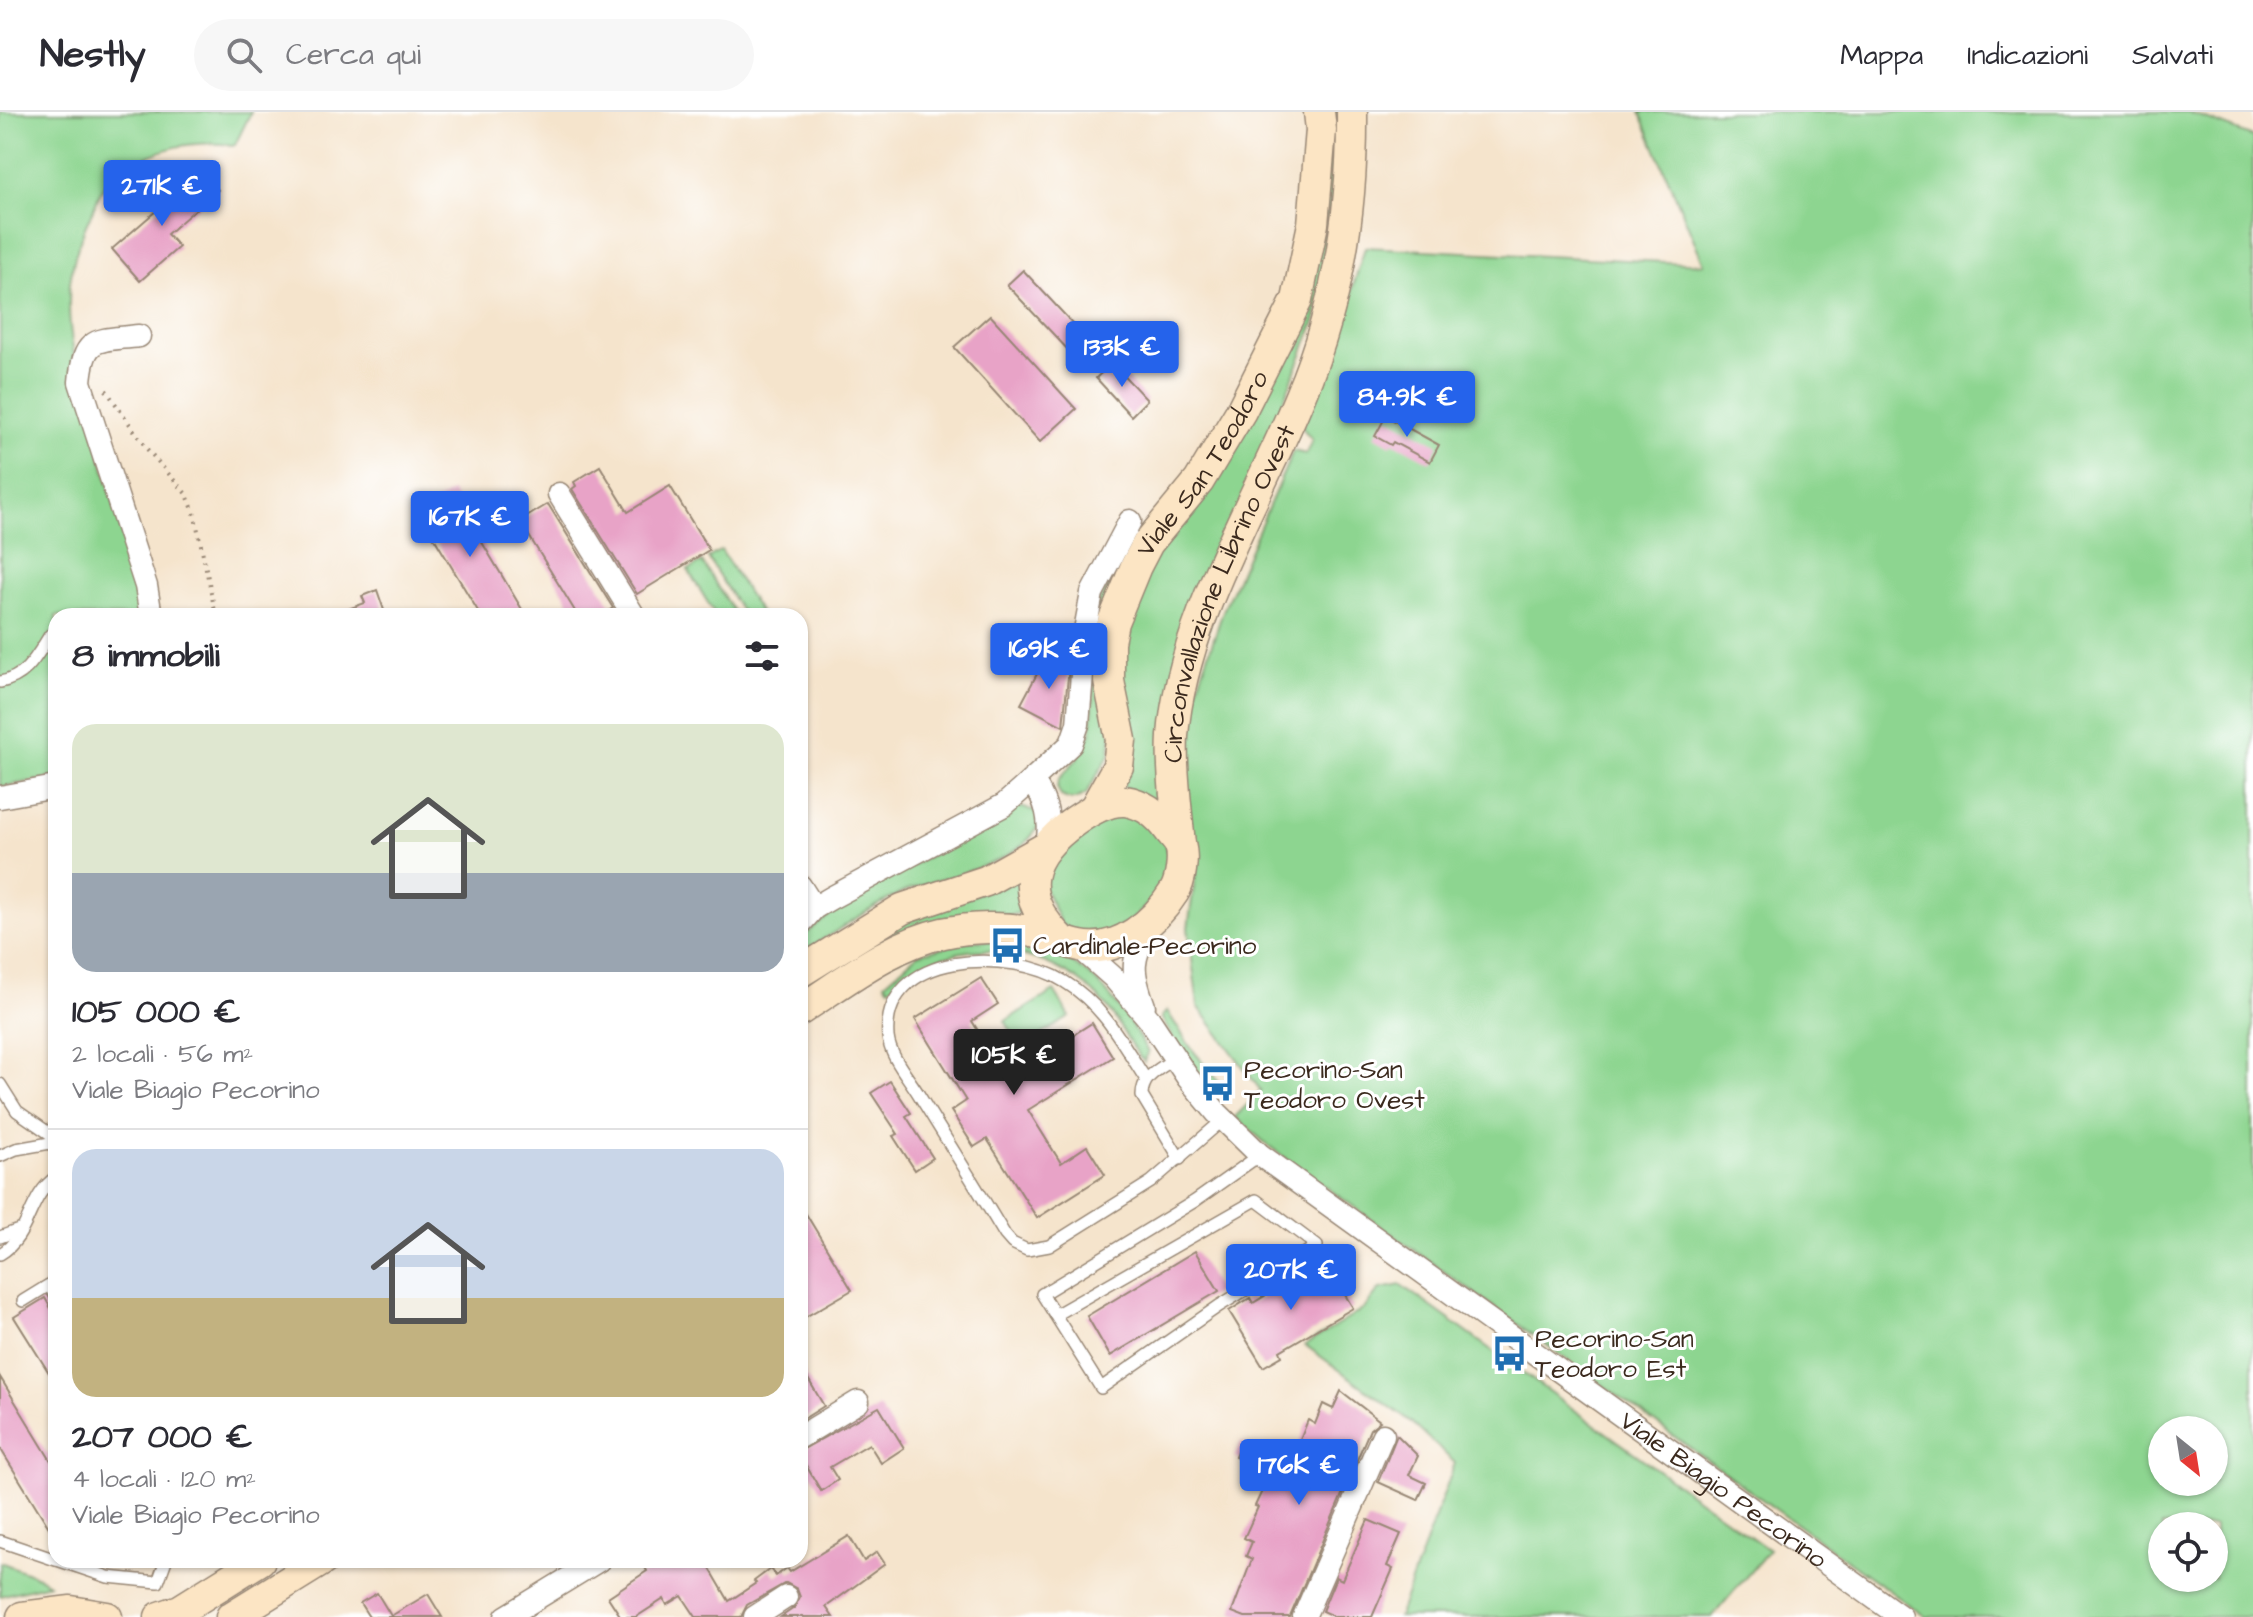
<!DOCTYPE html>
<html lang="it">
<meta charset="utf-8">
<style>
:root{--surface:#fff;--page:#f7f7f7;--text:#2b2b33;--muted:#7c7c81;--line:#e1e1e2;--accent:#2563eb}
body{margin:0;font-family:"Architects Daughter",sans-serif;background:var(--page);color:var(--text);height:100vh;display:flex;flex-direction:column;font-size:30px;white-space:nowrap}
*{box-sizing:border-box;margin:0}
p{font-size:26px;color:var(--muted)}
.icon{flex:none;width:44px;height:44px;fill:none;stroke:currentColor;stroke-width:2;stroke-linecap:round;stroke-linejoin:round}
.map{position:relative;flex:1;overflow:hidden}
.sheet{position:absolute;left:48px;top:496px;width:760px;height:960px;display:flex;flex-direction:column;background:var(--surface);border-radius:24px;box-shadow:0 2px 6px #0004}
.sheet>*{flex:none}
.needle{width:52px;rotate:150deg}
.controls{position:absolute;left:2148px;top:1304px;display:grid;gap:16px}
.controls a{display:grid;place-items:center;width:80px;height:80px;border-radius:50%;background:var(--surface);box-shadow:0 2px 6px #0004;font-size:40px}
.price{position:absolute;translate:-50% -68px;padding:0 18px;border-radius:8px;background:var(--accent);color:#fff;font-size:26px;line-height:52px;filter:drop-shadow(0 2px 4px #0008)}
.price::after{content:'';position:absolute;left:50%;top:48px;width:24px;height:18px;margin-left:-12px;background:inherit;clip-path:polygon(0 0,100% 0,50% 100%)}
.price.selected{background:#222;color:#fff}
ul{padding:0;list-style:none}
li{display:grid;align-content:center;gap:16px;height:424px;padding:0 24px}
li+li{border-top:2px solid var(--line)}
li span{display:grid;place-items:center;height:248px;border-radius:24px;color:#555}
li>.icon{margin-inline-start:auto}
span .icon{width:144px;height:144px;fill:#fffc;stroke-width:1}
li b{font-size:34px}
h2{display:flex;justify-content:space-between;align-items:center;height:96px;padding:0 24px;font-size:34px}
header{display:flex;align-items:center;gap:48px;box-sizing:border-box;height:112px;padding:0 40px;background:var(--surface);border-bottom:2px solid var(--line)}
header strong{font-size:38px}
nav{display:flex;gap:44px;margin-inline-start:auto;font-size:28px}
.search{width:560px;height:72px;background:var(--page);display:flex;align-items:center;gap:20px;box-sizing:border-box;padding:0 28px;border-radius:44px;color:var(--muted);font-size:30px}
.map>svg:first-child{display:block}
.green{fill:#8dd590;stroke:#648057;stroke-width:2;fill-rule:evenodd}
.building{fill:#e8a3c7}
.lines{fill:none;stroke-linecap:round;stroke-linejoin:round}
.lane-casing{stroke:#988775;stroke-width:14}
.street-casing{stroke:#988775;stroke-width:25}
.secondary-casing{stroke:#988775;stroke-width:33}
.path{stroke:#988775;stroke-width:4;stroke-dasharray:2 6;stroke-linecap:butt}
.lane{stroke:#fff;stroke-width:11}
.street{stroke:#fff;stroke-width:22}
.secondary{stroke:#fce5c4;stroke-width:30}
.labels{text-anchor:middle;stroke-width:6;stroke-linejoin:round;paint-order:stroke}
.street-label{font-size:26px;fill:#3b2a1e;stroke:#fff}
.poi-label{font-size:26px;fill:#3b2a1e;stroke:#fff;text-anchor:start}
</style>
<header>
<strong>Nestly</strong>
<div class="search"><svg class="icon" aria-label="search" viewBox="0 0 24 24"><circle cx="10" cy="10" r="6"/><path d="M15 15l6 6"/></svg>Cerca qui</div>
<nav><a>Mappa</a><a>Indicazioni</a><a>Salvati</a></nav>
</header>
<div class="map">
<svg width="2253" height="1505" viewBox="0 0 2253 1505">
<rect width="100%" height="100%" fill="#fff"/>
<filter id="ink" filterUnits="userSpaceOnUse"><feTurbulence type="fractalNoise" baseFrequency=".0125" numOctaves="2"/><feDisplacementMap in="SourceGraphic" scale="16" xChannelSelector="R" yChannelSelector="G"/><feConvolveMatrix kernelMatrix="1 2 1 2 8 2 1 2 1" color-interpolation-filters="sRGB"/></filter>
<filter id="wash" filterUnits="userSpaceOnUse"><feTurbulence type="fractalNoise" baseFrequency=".006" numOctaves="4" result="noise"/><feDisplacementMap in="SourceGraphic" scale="32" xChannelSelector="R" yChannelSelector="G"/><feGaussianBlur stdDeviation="1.8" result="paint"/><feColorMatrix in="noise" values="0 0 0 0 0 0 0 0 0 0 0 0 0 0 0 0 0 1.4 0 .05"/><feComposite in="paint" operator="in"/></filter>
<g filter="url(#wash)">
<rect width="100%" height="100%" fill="#f5e4cc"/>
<!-- green -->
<g class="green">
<path d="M0 0H251L235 33C194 28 159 34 125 58 118 62 110 66 105 72 100 80 96 91 92 100 68 149 64 188 74 242L135 471 141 504H56V665L0 675Z"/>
<polygon points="1330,0 1342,0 1342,36 1316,207 1240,398 1163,687 1159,693 1123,674 1134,651 1133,629 1121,569 1120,534 1135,484 1146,458 1262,281"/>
<path d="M1640 0H2188L2253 25V1505H1926L1269 1034 1235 1005 1261 979 1198 894 1188 816 1196 759 1187 681V637L1191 595 1223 499 1293 339 1306 342 1312 328 1302 315 1329 255 1365 135 1704 152ZM2162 1318H2214V1370H2162ZM2162 1414H2214V1466H2162Z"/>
<polygon points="1142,425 1126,451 1110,642 1086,682 1076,687 1068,687 1061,684 1057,675 1059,667 1077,647 1091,621 1096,551 1097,491"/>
<polygon points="721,438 762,504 744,504 708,446"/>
<polygon points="702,450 736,504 716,504 688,458"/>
<path d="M1020 695 1034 699 1040 705C1034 751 942 764 906 779 870 795 834 821 800 842V827L842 793 868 777Z"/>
<polygon points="1127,701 1161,722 1171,749 1163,777 1130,810 1105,822 1076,821 1061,812 1044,776 1049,746 1095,707"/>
<polygon points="1018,765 1024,800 1010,803 800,886 800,873 908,809"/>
<path d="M967 829C984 829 1005 827 1022 831 1087 845 1116 886 1148 940L1144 950C1127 932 1119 907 1102 889 1062 846 987 823 931 850 916 857 903 868 889 876L885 871 918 842Z"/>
<polygon points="1054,879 1070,905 1021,935 1005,909"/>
<polygon points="1167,899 1191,936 1226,978 1220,984 1179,937 1161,905"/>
<polygon points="1401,1173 1769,1438 1712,1505 1398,1505 1455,1351 1411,1310 1305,1233 1364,1197 1380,1177"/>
<polygon points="0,1450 41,1466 49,1472 0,1484"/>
</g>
<g id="blocks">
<!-- building -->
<g class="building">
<polygon points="202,59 218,78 167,122 179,135 140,169 112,137"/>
<polygon points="1023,158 1087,227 1071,241 1007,173"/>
<polygon points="990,203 1076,297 1040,330 954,235"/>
<polygon points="1112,251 1147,288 1131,304 1096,266"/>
<polygon points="1386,304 1439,333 1430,350 1393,330 1391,333 1375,324"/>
<polygon points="600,354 628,400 670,374 709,438 637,482 572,377 576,374 574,370"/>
<polygon points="452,380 526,504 481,504 418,399"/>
<polygon points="548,392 613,496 600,504 578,504 520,409"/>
<polygon points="377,478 386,504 335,504 334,502 365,491 362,484"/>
<polygon points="1046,545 1069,555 1063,614 1021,592"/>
<polygon points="981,866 998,892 972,909 1007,965 1092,911 1113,945 1028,998 1061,1051 1087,1034 1105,1063 1037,1106 987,1027 974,1035 951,999 966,989 915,907"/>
<polygon points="890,969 911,1001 906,1004 933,1046 915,1058 893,1024 898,1022 871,981"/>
<polygon points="800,1092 852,1178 800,1208"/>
<polygon points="1195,1139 1219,1179 1110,1244 1087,1204"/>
<polygon points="1324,1148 1353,1196 1280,1239 1282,1244 1263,1255 1229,1199 1250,1186 1253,1191"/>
<polygon points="45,1186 56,1205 56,1272 14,1205"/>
<polygon points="800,1253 824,1294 800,1309"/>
<polygon points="0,1265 56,1357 56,1427 0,1336"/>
<polygon points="1341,1279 1380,1309 1370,1317 1290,1505 1245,1505 1232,1500 1252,1447 1246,1444 1252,1430 1244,1426 1258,1395 1255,1394 1270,1362 1235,1345 1241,1330 1290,1353 1308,1308 1315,1312 1323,1292 1333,1297"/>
<polygon points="879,1295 904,1336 881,1351 869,1332 830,1355 838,1368 821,1379 800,1343 800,1339"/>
<polygon points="1397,1323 1418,1344 1409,1363 1426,1371 1418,1388 1378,1370"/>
<polygon points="1368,1408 1401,1422 1387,1454 1393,1457 1372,1505 1335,1505 1322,1499 1336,1465 1342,1468"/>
<polygon points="849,1424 864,1449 877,1440 885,1452 826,1495 833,1505 781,1505 794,1496 800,1485 797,1477 786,1471 747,1493 741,1505 696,1505 682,1484 667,1493 664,1487 636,1505 621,1505 608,1485 647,1459 641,1448 705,1448 729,1489 756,1471 754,1469 770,1457 776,1464 787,1456 790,1460"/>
<polygon points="377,1481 391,1504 428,1482 442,1505 369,1505 360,1491"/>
</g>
</g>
</g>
<g filter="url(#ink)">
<use href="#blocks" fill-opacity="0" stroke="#988775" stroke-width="2"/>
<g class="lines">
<defs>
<g id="lane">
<path d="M0 570C27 565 36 545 50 523L56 520"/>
<path d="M1174 947C1158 958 1142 964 1142 984L1180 1047"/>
<path d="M1145 966C1121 929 1104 894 1065 870 1012 836 881 837 888 925 890 945 909 966 919 983 948 1030 977 1076 1005 1123L1012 1131 1027 1138 1049 1134 1151 1070 1224 1007"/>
<polyline points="0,972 17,999 56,1026"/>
<polyline points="0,1044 16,1037 56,1030"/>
<polyline points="0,1125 22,1117"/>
<path d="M0 1142C31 1124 27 1085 56 1065"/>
<polyline points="23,1189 49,1173 56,1185"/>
<polyline points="1055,1203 1256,1088 1317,1134 1219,1194 1101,1276 1042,1182 1195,1089 1260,1043"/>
<polyline points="0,1429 56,1448"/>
<polyline points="57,1448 108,1465 158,1470 166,1448"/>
</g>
<g id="street">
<path d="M139 224C98 229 84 222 80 270L146 474 151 504"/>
<polyline points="559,382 634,504"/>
<polyline points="1032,668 1071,632 1078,612 1086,513 1092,481 1130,409"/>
<polyline points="0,685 56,675"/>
<polyline points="800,774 814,796"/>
<path d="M800 812 814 796 831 786 1004 693 1032 668C1046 688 1052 708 1047 732"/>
<path id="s1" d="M1078 834 1114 866 1149 907 1188 966 1217 1001 1260 1043 1901 1505"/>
<path d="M1144 894C1129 853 1133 849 1150 810"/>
<polyline points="800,1325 858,1290"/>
<polyline points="506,1505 599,1448"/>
<polyline points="755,1505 786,1485"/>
<polyline points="1304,1505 1383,1323"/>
</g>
<g id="secondary">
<path id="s2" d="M1094 697 1118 654 1121 628 1109 569V530L1113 510 1136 454 1148 431 1199 369 1241 299 1297 188 1313 112 1321 18 1319 0"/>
<path id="s3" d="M1180 733C1177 698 1171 659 1173 624 1181 511 1257 389 1300 284 1338 194 1353 98 1352 0"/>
<polyline points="800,860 902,797 986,769 1043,737"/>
<path d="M800 898C844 870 892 832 943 821 971 815 1006 814 1034 820 1049 824 1064 831 1080 834 1119 842 1155 810 1174 780 1181 769 1184 745 1180 733 1178 728 1172 722 1169 718 1158 703 1145 692 1125 689 1108 688 1089 699 1075 709 1026 744 1015 782 1061 828"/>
<polyline points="22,1505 71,1499 107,1505"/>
<polyline points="160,1505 180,1498 260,1448"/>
<polyline points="231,1505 323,1448"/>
</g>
</defs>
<!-- lane casing -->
<use href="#lane" class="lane-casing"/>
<!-- street casing -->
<use href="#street" class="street-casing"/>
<!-- secondary casing -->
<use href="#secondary" class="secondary-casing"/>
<!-- path -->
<polyline class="path" points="106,278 147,337 187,383 194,400 216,504"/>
<!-- lane -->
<use href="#lane" class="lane"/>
<!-- street -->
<use href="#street" class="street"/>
<!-- secondary -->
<use href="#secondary" class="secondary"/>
</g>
</g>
<!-- icons -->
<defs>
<symbol id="bus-bare" viewBox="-9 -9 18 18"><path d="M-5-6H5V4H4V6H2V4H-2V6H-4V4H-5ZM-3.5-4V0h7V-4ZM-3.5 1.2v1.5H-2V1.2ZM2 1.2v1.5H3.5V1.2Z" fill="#1f6fb2" stroke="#fff" stroke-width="2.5" paint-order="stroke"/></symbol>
</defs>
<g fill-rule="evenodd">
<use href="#bus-bare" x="982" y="808" width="51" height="51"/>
<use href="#bus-bare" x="1192" y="946" width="51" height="51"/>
<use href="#bus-bare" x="1484" y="1216" width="51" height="51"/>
</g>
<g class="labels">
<!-- street labels -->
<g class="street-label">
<text dy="9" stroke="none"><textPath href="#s2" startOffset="378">Viale San Teodoro</textPath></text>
<text dy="9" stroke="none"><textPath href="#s3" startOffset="262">Circonvallazione Librino Ovest</textPath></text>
<text dy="9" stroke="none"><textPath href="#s1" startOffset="850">Viale Biagio Pecorino</textPath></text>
</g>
<!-- poi labels -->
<g class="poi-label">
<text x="1033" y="842">Cardinale-Pecorino</text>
<text x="1244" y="966">Pecorino-San<tspan x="1244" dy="30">Teodoro Ovest</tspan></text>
<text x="1535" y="1235">Pecorino-San<tspan x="1535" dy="30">Teodoro Est</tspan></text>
</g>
</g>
</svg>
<div class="controls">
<a><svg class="needle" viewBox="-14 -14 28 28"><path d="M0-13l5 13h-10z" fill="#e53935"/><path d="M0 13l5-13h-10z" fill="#7c7c81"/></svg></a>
<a><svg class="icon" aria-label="locate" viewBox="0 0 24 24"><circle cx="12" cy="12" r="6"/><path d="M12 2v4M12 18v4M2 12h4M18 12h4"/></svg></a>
</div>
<b class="price" style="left:162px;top:116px">271K €</b>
<b class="price" style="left:1122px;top:277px">133K €</b>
<b class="price" style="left:1407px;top:327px">84.9K €</b>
<b class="price" style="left:470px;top:447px">167K €</b>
<b class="price" style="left:1049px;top:579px">169K €</b>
<b class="price selected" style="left:1014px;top:985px">105K €</b>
<b class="price" style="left:1291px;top:1200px">207K €</b>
<b class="price" style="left:1299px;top:1395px">176K €</b>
<section class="sheet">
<h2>8 immobili<svg class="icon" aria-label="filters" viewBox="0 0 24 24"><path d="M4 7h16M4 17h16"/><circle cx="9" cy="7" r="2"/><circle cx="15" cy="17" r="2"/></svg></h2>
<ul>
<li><span style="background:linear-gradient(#dfe7d0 60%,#9aa5b1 0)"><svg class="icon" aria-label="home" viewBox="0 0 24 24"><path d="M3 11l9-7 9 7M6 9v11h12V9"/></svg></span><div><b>105 000 €</b><p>2 locali · 56 m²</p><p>Viale Biagio Pecorino</p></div></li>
<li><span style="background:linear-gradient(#c9d6e8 60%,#c2b280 0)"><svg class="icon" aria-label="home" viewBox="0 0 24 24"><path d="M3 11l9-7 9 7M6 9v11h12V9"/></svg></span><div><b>207 000 €</b><p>4 locali · 120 m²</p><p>Viale Biagio Pecorino</p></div></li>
</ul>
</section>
</div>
